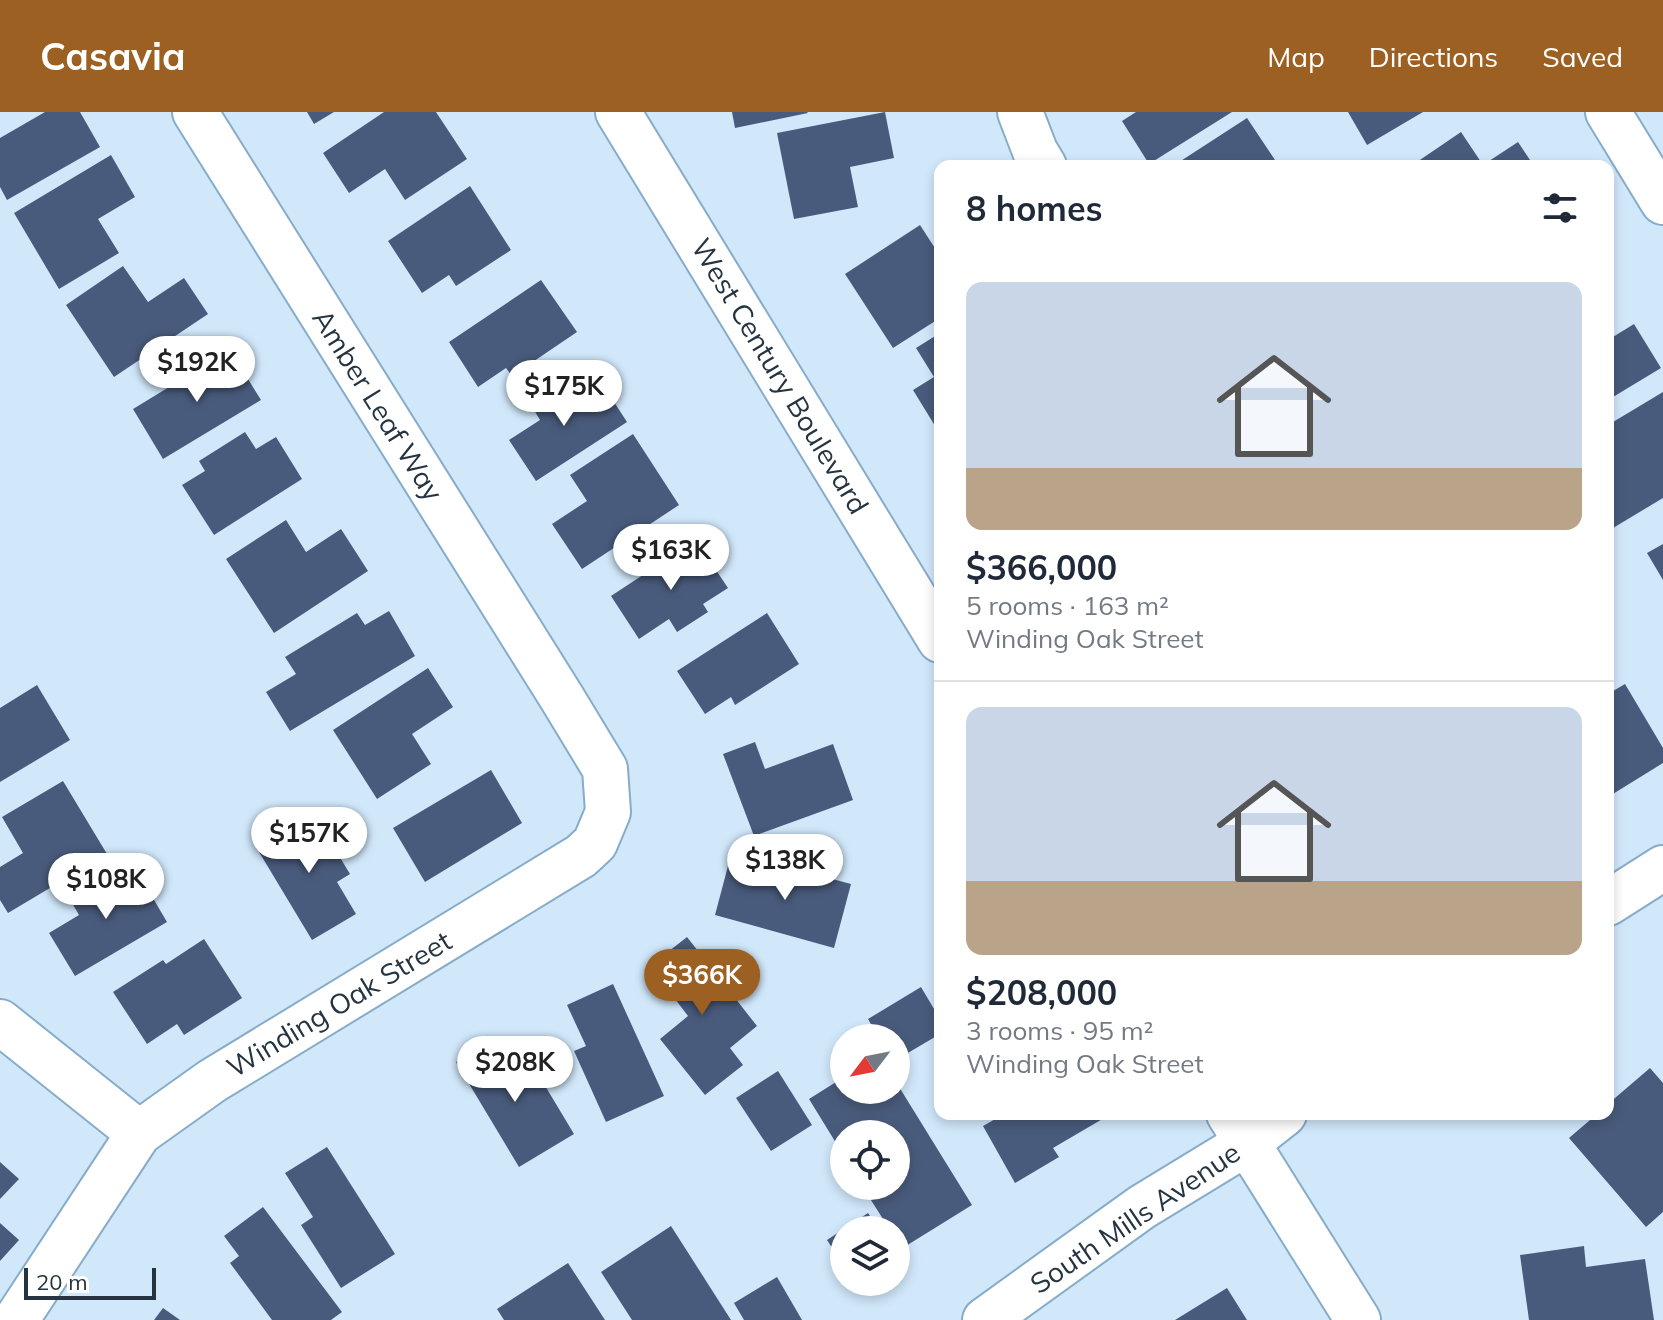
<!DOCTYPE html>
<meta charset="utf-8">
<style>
:root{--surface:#fff;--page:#f6f6f7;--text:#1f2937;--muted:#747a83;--line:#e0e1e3;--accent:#9c6122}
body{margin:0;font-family:Mulish,sans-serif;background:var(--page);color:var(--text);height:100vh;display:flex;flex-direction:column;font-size:30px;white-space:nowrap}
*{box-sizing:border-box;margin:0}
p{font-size:26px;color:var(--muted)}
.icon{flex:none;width:44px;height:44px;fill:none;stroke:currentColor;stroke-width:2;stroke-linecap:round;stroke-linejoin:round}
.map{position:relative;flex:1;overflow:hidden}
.details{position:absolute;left:934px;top:48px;width:680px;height:960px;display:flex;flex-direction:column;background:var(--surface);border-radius:16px;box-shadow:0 4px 12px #0003}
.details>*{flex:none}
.needle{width:52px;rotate:238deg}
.tools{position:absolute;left:830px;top:912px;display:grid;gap:16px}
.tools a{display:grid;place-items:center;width:80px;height:80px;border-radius:50%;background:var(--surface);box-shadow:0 4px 12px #0003;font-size:40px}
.scale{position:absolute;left:24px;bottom:20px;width:132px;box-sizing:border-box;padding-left:8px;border:4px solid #253440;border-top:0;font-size:22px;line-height:28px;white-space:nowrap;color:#253440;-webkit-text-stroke:6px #fff;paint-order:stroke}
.price{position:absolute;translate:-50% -68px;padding:0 18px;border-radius:28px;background:#fff;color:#222;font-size:26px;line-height:52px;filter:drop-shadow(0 2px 4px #0008)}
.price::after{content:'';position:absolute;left:50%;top:48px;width:24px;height:18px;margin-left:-12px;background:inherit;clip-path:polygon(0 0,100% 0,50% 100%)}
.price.current{background:var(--accent);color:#fff}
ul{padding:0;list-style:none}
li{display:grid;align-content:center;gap:16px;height:424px;padding:0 32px}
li+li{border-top:2px solid var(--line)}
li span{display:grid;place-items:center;height:248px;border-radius:16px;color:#555}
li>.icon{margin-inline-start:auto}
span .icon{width:144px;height:144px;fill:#fffc;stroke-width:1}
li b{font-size:34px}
h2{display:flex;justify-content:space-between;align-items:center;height:96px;padding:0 32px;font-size:34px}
header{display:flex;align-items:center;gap:48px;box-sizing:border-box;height:112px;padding:0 40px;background:var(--accent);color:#fff}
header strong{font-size:38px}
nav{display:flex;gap:44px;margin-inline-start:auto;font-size:28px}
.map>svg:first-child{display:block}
.building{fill:#495b7c}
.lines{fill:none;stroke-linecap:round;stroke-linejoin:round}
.minor-casing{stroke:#87acca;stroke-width:48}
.minor{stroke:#fff;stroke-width:44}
.labels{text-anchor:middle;stroke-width:8;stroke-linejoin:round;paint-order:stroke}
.street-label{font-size:28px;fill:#253440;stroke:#fff}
</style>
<header>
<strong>Casavia</strong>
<nav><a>Map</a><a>Directions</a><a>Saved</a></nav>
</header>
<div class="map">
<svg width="1663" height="1208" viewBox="0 0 1663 1208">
<rect width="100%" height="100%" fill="#d1e8fb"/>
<!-- building -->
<g class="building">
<polygon points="45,0 80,0 100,35 7,88 0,75 0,26"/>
<polygon points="307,0 334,0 314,12"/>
<polygon points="384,0 436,0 467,47 405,88 385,57 349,81 323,41"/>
<polygon points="732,0 807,0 808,1 735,16"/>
<polygon points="885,0 894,46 850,55 858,95 794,107 777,21"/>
<polygon points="1136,0 1232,0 1149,52 1122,9"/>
<polygon points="1348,0 1423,0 1367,33"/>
<polygon points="1247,6 1279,54 1173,54"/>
<polygon points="1461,20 1483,53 1518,30 1534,54 1411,54"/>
<polygon points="111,43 135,85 98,107 119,141 59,177 14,101"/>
<polygon points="470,74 511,138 456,174 449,163 422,181 388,129"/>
<polygon points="920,113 940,144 940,206 893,236 845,162"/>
<polygon points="123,154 148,190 184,166 208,202 114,265 66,193"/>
<polygon points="541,168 577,220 512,264 506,256 478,275 449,230"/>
<polygon points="1634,212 1661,256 1608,288 1608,228"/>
<polygon points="940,221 940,322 913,278 934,265 916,236"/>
<polygon points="230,238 261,288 163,347 133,297"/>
<polygon points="559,267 577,294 605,276 627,310 536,369 509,328 540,308 528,288"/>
<polygon points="1663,280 1663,386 1608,419 1608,313"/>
<polygon points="245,320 256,337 276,325 302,367 214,423 182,373 205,359 199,349"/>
<polygon points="633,322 679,393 582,457 552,412 587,389 570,363"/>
<polygon points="286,408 306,440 341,417 368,459 274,521 226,447"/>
<polygon points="696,428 728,476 703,492 708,500 677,520 669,507 639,527 611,484"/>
<polygon points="1663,432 1663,468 1647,441"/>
<polygon points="389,499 415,544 290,619 266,580 296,562 285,545 357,501 365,513"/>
<polygon points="767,501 799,552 735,593 731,585 705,602 677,559"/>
<polygon points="428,556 453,595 412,622 431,652 377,687 333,618"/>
<polygon points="1625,572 1663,636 1663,651 1608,685 1608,582"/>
<polygon points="37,573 70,628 0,670 0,596"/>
<polygon points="755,630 765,657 833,632 853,688 754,724 723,642"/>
<polygon points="491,658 522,711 425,770 393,716"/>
<polygon points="63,669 107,742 8,801 0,788 0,755 23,741 2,705"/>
<polygon points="313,701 350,762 337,770 356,802 312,828 256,735"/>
<polygon points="761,748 851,772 834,836 715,803 728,754 758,762"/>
<polygon points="137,759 167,810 75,864 49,821 79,803 68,784 102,763 110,775"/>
<polygon points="687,825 757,914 730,936 743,953 705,983 660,927 688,904 650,854"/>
<polygon points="204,827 242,886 184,923 177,912 147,932 113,880 163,848 166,852"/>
<polygon points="613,872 664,984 606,1010 574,939 586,934 567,893"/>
<polygon points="921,875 940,907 940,922 896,948 896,926 879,926 868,907"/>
<polygon points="495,927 519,966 535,957 574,1022 519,1055 456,950"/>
<polygon points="1650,956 1663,971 1663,1100 1646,1115 1569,1026 1597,1002 1608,1002 1608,992"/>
<polygon points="778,959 812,1013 771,1039 736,986"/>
<polygon points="844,965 844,978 896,978 896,970 972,1093 901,1137 896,1128 896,1118 890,1118 862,1074 896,1074 896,1022 844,1022 844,1044 809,987"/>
<polygon points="1004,1002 1111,1002 1053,1036 1059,1045 1015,1071 983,1014"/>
<polygon points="327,1035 395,1142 341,1176 301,1113 313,1105 285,1061"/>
<polygon points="0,1050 19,1067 0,1087"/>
<polygon points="263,1095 342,1200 331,1208 272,1208 230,1151 239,1144 224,1124"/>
<polygon points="868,1101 879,1118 844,1118 844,1154 827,1128"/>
<polygon points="0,1111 19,1128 0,1149"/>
<polygon points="671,1114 731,1208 632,1208 601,1160"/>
<polygon points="1584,1134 1586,1155 1645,1147 1654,1208 1529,1208 1520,1143"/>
<polygon points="568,1151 605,1208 504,1208 497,1197"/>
<polygon points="777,1165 802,1208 744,1208 734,1191"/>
<polygon points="1227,1176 1247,1208 1175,1208"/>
<polygon points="163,1196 180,1208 154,1208"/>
</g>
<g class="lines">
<defs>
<g id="minor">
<polyline points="618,0 940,528"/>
<polyline points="1020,0 1035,39 1044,54"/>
<polyline points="1608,0 1663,90"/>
<polyline points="1608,791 1663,756"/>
<polyline points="0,910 139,1021"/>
<polyline points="1229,1002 1358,1208"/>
<polyline points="16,1208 139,1021 212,969 581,744 595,731 608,700 605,657 562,586 195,0"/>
<polyline points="985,1208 1142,1095 1247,1031 1284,1002"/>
</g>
</defs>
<!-- minor casing -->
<use href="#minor" class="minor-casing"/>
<!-- minor -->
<use href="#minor" class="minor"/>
</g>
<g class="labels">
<!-- street labels -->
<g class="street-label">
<text transform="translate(780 264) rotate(59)" y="10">West Century Boulevard</text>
<text transform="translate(378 293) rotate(58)" y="10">Amber Leaf Way</text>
<text transform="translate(339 892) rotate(-31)" y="10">Winding Oak Street</text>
<text transform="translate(1135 1106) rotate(-34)" y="10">South Mills Avenue</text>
</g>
</g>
</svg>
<div class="tools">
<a><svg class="needle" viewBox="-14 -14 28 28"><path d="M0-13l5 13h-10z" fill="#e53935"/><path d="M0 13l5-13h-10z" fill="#747a83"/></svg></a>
<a><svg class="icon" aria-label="locate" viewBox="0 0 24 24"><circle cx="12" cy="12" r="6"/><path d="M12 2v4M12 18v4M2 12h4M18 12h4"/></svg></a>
<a><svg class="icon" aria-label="layers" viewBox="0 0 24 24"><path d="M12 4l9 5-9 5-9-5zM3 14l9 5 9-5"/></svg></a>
</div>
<div class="scale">20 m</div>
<b class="price" style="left:197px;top:292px">$192K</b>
<b class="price" style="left:564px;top:316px">$175K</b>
<b class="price" style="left:671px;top:480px">$163K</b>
<b class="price" style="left:309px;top:763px">$157K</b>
<b class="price" style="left:785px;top:790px">$138K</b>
<b class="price" style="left:106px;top:809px">$108K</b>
<b class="price current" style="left:702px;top:905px">$366K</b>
<b class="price" style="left:515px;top:992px">$208K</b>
<section class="details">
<h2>8 homes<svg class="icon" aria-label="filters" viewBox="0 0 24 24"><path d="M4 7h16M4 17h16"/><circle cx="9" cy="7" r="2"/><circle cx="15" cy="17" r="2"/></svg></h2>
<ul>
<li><span style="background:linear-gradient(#c9d6e8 75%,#b9a48a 0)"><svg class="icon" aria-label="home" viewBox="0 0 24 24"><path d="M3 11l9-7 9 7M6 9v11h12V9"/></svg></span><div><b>$366,000</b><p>5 rooms · 163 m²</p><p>Winding Oak Street</p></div></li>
<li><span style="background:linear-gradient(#c9d6e8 70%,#b9a48a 0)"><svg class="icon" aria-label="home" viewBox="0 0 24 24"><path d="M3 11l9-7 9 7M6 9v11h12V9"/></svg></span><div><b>$208,000</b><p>3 rooms · 95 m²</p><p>Winding Oak Street</p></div></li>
</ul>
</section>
</div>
